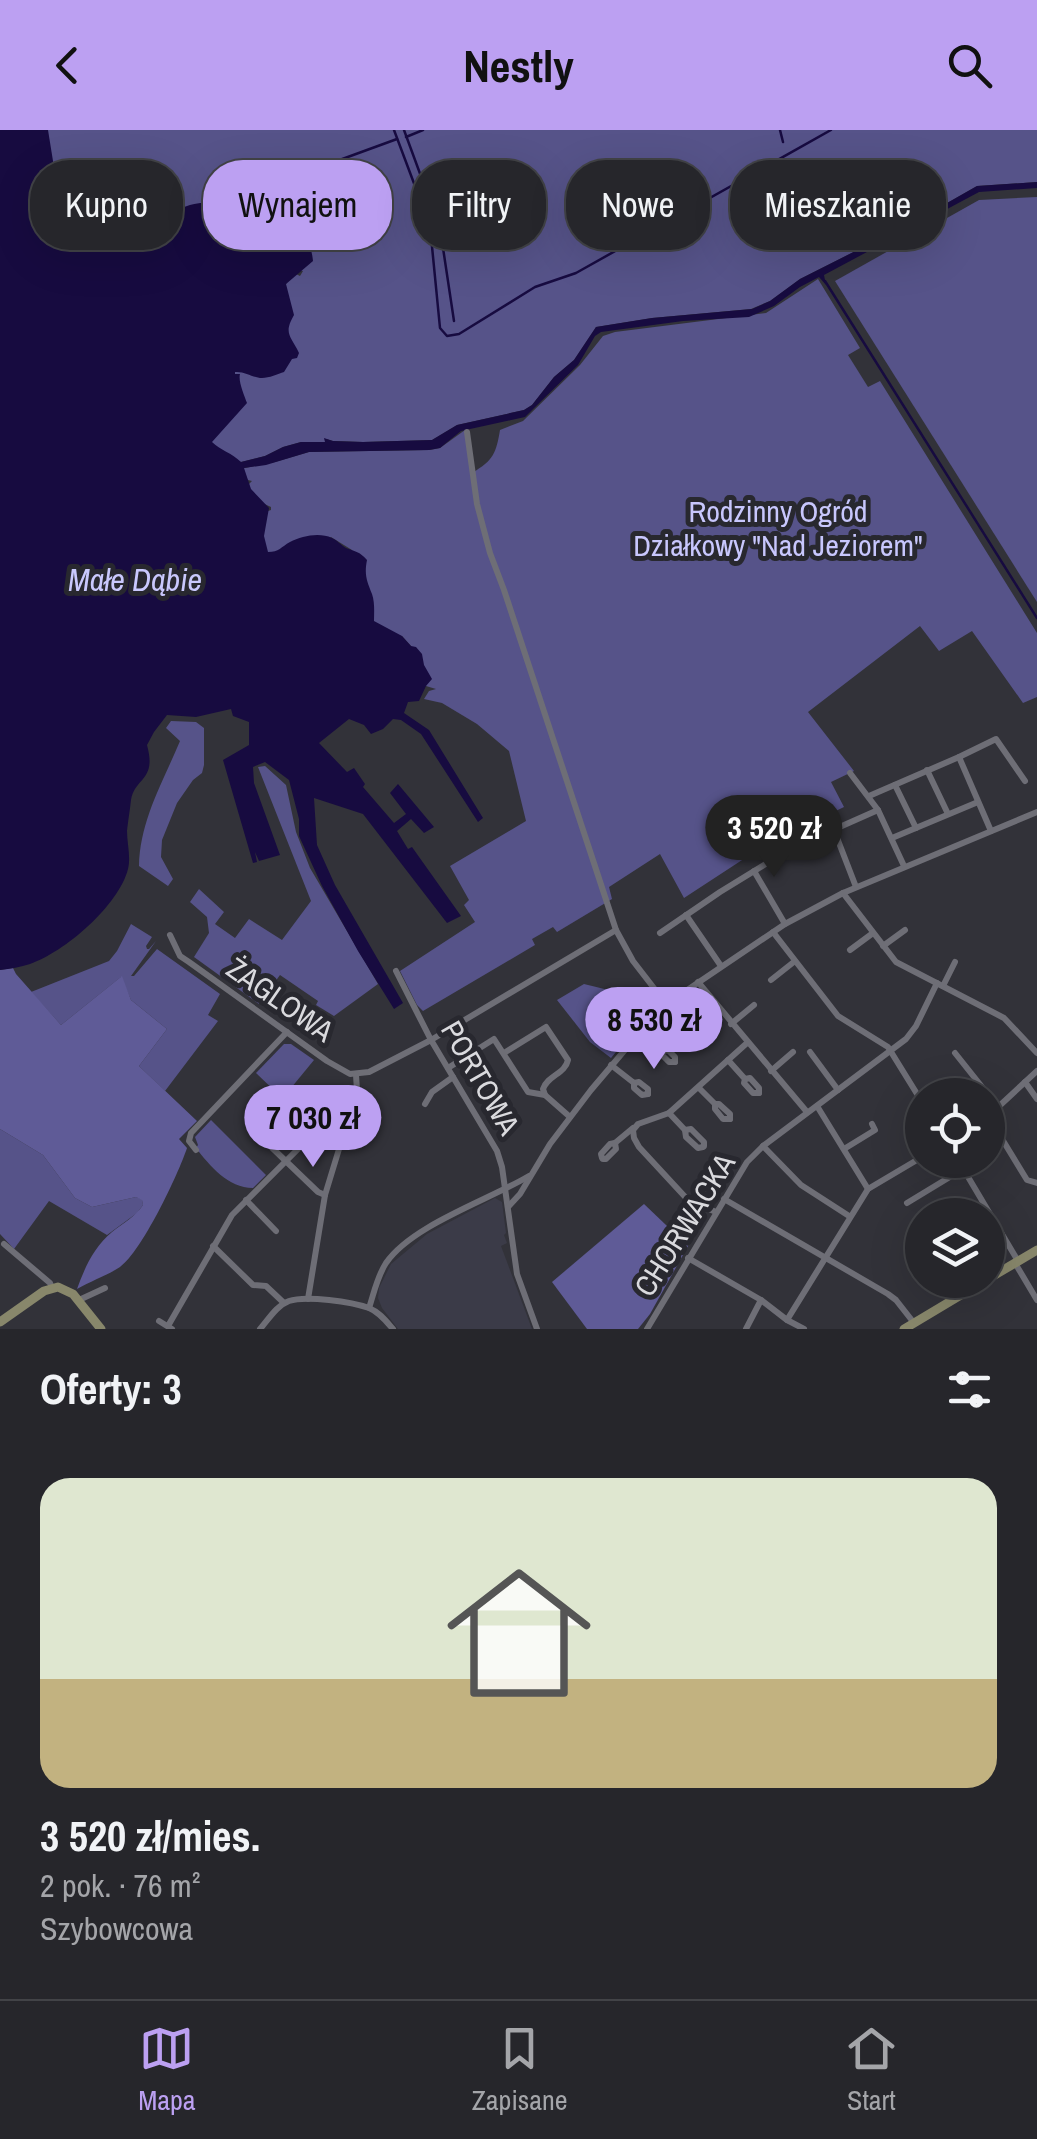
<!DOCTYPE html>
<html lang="pl">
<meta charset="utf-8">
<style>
:root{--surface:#26262b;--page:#2e2e33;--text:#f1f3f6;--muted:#a4a5a9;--line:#424347;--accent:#bca0f2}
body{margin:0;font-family:"Archivo Narrow",sans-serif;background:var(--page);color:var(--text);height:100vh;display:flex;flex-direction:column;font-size:38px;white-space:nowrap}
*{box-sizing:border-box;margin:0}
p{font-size:32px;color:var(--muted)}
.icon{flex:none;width:55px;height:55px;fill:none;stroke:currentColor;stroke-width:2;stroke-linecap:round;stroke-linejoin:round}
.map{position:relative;height:1199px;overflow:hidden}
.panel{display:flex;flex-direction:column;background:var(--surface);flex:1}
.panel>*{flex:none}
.top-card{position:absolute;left:30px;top:30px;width:978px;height:90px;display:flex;gap:20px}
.tools{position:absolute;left:905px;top:948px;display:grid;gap:20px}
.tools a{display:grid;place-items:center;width:100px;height:100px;border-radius:50%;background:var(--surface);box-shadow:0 10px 40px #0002,0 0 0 2px var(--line);font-size:50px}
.price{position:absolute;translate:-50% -85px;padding:0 22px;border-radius:35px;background:var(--accent);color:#111;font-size:32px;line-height:65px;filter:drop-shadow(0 2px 5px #0008)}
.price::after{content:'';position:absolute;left:50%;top:60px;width:30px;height:22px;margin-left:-15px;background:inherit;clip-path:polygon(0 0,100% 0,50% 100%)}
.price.on{background:#222;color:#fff}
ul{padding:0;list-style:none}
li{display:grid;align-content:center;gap:20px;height:530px;padding:0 40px}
li span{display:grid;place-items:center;height:310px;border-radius:30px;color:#555}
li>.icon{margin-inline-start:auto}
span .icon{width:180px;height:180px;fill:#fffc;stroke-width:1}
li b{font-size:42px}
h2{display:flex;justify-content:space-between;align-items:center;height:120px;padding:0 40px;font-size:42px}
.tag{padding:0 35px;border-radius:40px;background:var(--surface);box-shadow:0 10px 40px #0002,0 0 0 2px var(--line);font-size:35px;line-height:90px}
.tag.on{background:var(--accent);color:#111}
header{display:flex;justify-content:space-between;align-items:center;height:130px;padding:0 40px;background:var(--accent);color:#111;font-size:45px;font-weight:800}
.menu{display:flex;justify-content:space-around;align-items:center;height:140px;border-top:2px solid var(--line);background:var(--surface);font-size:28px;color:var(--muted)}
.menu a{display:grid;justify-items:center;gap:5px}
.menu .on{color:var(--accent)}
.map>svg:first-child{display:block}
.built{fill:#3b3b48}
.green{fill:#565389}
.forest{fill:#5f5b97}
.water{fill:#170b40}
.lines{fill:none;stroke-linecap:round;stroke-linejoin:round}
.stream{stroke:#170b40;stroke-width:2.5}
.street{stroke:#6e6e76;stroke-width:6}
.secondary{stroke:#88876b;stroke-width:9}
.labels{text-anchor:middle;stroke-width:10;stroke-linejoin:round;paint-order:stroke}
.park-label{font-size:30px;fill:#c8c7fd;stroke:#28282f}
.street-label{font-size:30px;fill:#dadade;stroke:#28282f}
.water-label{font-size:32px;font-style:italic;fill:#c9c8fd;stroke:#28282f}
</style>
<header><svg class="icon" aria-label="back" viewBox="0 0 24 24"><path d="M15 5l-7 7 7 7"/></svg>Nestly<svg class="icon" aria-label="search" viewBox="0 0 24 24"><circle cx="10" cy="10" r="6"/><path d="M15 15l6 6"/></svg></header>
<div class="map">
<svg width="1037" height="1199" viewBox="0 0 1037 1199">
<rect width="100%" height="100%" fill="#323239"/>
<!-- built -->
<polygon class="built" points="495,1068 502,1072 506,1103 504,1105 507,1113 501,1116 532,1199 398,1199 382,1178 378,1168 379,1158 391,1134 427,1104"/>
<!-- green -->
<g class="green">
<polygon points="34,0 1037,0 1037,52 977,56 919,89 800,149 770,171 751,179 652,188 596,197 574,230 554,247 532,275 524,280 457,295 432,310 363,312 333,311 326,309 326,312 301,312 283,317 265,326 241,332 208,323 228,251 272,173 294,143 300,146 303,141 168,115 126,126 103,93 106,91 101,85 90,89 85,96 26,19"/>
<polygon points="1037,67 1037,472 835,151 979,70"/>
<path d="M818 149 860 218 848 225 868 257 880 251 1037 503V567L1023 573 972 501 939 521 920 496 808 582 854 641 831 652 844 677 762 717 684 768 660 724 609 757 612 769 557 802 553 797 532 809 535 815 423 881 417 875 400 841 475 792 464 775 469 770 450 736 526 691 509 621 477 594 442 573 424 569 429 561 436 559 426 556 411 516 402 506 374 503 352 420 331 407 256 453 265 382 271 380V377L240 363 252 351 248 350 235 340 275 332 309 322 430 320 440 318 465 300 472 343C494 330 496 323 500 300L523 291 580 235 603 206 615 202 766 183Z"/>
<path d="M171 591 196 592 204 598V635L202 643 193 650 177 673 162 710 161 727 173 749 168 756 139 736C140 690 163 652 180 611L166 598Z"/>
<polygon points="265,636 286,655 296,702 310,738 378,854 334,886 316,875 318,871 280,845 259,874 194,827 209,803 207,787 190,772 199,759 224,782 215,794 235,808 249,789 282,810 311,771 258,637"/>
<polygon points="131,794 152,807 146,816 147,819 149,819 156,811 131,846 134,846 157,819 220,864 208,885 218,891 165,961 139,936 167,899 131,870 121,847 61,895 31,862 109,831 117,821"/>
<polygon points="584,854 633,866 639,894 611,928 590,912 557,870"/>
<polygon points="284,914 291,914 314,930 291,958 280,966 256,943"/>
<path d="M211 990 266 1045 253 1058C228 1058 210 1036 196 1018L198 1015 195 1007Z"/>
<polygon points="0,999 43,1025 75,1068 92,1077 136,1067 142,1069 143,1075 137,1083 107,1105 49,1071 14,1119 0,1104"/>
</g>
<!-- forest -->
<g class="forest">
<path d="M13 838 16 844 61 895 122 846 131 870 167 899 139 936 197 991 179 1009 187 1018C178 1045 142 1121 120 1137 108 1145 91 1151 77 1159 85 1137 94 1117 112 1102 123 1093 135 1087 143 1075L142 1070 136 1067 92 1077 75 1068 43 1025 0 999V840Z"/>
<polygon points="644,1074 688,1116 650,1184 638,1199 587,1199 552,1152"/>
</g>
<!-- water -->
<path class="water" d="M0 0H48L53 31 52 47 57 57 71 76 101 90 123 119 130 115 158 114C161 107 161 98 165 92 178 71 209 72 229 71 240 70 249 65 260 65 294 64 310 103 313 131L286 154 294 185C283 204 291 206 299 223L297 228 292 229 284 242C278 244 269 248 262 248 253 248 245 241 235 242V244H240C238 251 244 265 247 273L212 312C220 320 232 323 241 332L265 326 283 317 301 312H325L324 308 333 311 363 312 432 310 457 295 524 280 532 275 554 247 574 230 596 197 652 188 752 179 770 171 800 149 919 89 977 56 1037 52V58L979 62 824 145 826 155 819 147 800 157 774 176 749 187 683 191 601 202 595 206 578 235 525 287 461 301 440 318 429 320 309 322 266 335 244 338 251 359 269 378 264 406 268 422C279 422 281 417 290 412 302 406 319 402 332 408 337 410 341 415 346 418 356 422 359 421 367 430 364 445 367 451 372 464 375 473 374 483 374 491L402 506 411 516 416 517 422 524 424 535 432 549 426 556 419 571 408 572 404 583 429 600 483 688 478 692 421 604 401 590 393 589 383 599 371 604 364 595 349 589 319 613 347 642 354 638 365 654 363 657 394 693 406 684 390 663 398 654 434 697 424 703 411 689 397 701 408 719 412 717 461 786 447 793 363 684 314 668 317 715 335 755 403 873 394 879 358 821 322 756 299 706V689L289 650 265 632 253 637 254 653 280 725 259 731 255 722 257 732 253 733 223 630 249 615V592L233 586 231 579 196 587 167 585 154 602 147 615C157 651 135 647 131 670 130 679 128 692 127 701 127 713 131 727 128 739 119 775 65 822 30 834 21 837 10 839 0 840Z"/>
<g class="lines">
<!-- stream -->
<g class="stream">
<polyline points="394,0 430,96 440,198 447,206 459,204 535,157 576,143 831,0"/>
<polyline points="404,0 440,98 454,191"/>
<polyline points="780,0 783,12"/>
<polyline points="406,7 423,0"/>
<polyline points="304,43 397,9"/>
<polyline points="825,151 1037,488"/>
</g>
<!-- street -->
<g class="street">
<polyline points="467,302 477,374 490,423 504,460 616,800 633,831 667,875"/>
<polyline points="927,640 948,684"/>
<polyline points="850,643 878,680 904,736"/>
<polyline points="895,655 916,698"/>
<polyline points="869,666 959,627"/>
<polyline points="834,700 856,757"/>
<polyline points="991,701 959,627 996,609 1025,651"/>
<polyline points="892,708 978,672"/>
<polyline points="754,741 785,794"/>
<polyline points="843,763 896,832 1004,888 1037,923"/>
<polyline points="686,785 721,836"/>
<polyline points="773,802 838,886 888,917 922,972"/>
<polyline points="660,803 720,762 790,719 878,680"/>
<polyline points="170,805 180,826 189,832 327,931 350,944 369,942 431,910 616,800"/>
<polyline points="883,816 905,800"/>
<polyline points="850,820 873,803"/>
<polyline points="396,841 431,910 497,1021 502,1037 517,1144 537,1199"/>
<polyline points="771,850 795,831"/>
<polyline points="698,852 807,982"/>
<polyline points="943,856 955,832"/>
<polyline points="674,869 693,891 693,895 700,903 706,904"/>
<polyline points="693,891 699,890 707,898 706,904"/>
<polyline points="731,894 754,875"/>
<polyline points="641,901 663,921 662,925 669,932 675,932"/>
<polyline points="663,921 668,920 675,927 675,932"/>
<polyline points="810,922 838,960"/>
<path d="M504 923 546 897 568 930C565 944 548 945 543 959L545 965"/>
<polyline points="955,923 998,977"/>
<polyline points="728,930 745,949 744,953 753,963 759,963"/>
<polyline points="611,935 634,953 639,952 648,959 648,964"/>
<polyline points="448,938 494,909 528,962 545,965 570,987"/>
<polyline points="771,941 793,922"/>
<polyline points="745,949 750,948 759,958 759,963"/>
<polyline points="1025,952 1037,969"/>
<polyline points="634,953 634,958 642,965 648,964"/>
<polyline points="699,958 715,974 719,974 730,984 730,989"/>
<polyline points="425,974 432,962 453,947"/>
<polyline points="715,974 715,979 723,989 730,989"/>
<polyline points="817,976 868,1059"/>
<polyline points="996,979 1037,941"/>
<polyline points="669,983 685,1000 686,1007 698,1018 703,1017"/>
<polyline points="988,986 1027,1050 1037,1053"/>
<polyline points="685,1000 691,999 704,1012 704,1016"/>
<polyline points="266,1012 318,1062 325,1065"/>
<polyline points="763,1016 801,1055 849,1086"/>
<polyline points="844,1019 875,1000 872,994"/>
<polyline points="196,1020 189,1011 191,1003 287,902"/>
<polyline points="602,1028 601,1024 610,1014 615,1013 633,998"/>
<polyline points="603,1029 606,1029 616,1019 615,1013"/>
<polyline points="958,1030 1018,1131"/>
<polyline points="724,1069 888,1164 896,1170 914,1193"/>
<polyline points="246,1070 276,1101"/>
<polyline points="907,1073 963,1039"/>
<polyline points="508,1077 520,1064 550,1014 591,960 641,901 674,869 785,794 843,763 1037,682"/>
<polyline points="716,1082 688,1070 639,1017 634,1008 633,1000 638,994 669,983 747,913"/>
<polyline points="4,1114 50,1153 52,1158"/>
<polyline points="213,1116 253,1155 266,1156 284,1173"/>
<polyline points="688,1128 761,1170 787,1190 804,1199"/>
<polyline points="1015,1133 1037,1170"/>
<polyline points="308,1169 325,1065 357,960 356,945"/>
<polyline points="79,1170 105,1158"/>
<path d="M369 1178C374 1163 377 1147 386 1133 412 1095 489 1070 529 1046"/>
<polyline points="787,1190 868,1059 922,1027"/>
<polyline points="159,1191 172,1199"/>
<polyline points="168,1196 232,1085 357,960"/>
<path d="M260 1199C269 1189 276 1176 289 1171 306 1165 352 1172 369 1178 379 1182 386 1191 393 1199"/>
<polyline points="647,1199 747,1032 763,1016 906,909 916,896 937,853"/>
<polyline points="746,1199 761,1170"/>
</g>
<!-- secondary -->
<g class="secondary">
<polyline points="988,1149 1037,1120"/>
<polyline points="0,1192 44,1161 58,1157 73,1164 101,1199"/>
<polyline points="904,1199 986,1150"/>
</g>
</g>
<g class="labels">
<!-- park labels -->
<g class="park-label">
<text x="778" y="392">Rodzinny Ogród<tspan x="778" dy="34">Działkowy "Nad Jeziorem"</tspan></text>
</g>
<!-- street labels -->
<g class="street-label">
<text transform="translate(280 870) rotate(35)" y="10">ŻAGLOWA</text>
<text transform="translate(480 948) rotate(60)" y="10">PORTOWA</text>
<text transform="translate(685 1095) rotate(-58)" y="10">CHORWACKA</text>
</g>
<!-- water labels -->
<g class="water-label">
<text x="135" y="461">Małe Dąbie</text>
</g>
</g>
</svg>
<div class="tools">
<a><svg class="icon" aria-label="locate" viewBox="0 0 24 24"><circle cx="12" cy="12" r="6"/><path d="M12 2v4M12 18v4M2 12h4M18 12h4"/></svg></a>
<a><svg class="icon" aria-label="layers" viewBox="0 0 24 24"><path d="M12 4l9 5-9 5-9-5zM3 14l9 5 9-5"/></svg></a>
</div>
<b class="price on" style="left:774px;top:750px">3 520 zł</b>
<b class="price" style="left:654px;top:942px">8 530 zł</b>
<b class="price" style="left:313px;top:1040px">7 030 zł</b>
<div class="top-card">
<a class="tag">Kupno</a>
<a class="tag on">Wynajem</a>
<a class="tag">Filtry</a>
<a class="tag">Nowe</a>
<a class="tag">Mieszkanie</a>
</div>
</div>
<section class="panel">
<h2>Oferty: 3<svg class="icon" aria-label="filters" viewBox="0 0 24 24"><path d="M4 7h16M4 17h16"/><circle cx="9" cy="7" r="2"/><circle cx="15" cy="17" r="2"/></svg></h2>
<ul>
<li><span style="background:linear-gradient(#dfe7d0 65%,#c2b280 0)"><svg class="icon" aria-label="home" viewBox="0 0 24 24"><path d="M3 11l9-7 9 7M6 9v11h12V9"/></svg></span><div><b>3 520 zł/mies.</b><p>2 pok. · 76 m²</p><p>Szybowcowa</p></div></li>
</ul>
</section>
<nav class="menu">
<a class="on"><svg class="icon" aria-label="map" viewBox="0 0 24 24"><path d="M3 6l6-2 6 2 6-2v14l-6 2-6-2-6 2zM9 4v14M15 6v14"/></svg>Mapa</a>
<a><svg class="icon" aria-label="saved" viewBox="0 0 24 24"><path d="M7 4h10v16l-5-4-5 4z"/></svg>Zapisane</a>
<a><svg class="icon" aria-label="home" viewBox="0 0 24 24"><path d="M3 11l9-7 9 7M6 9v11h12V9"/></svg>Start</a>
</nav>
